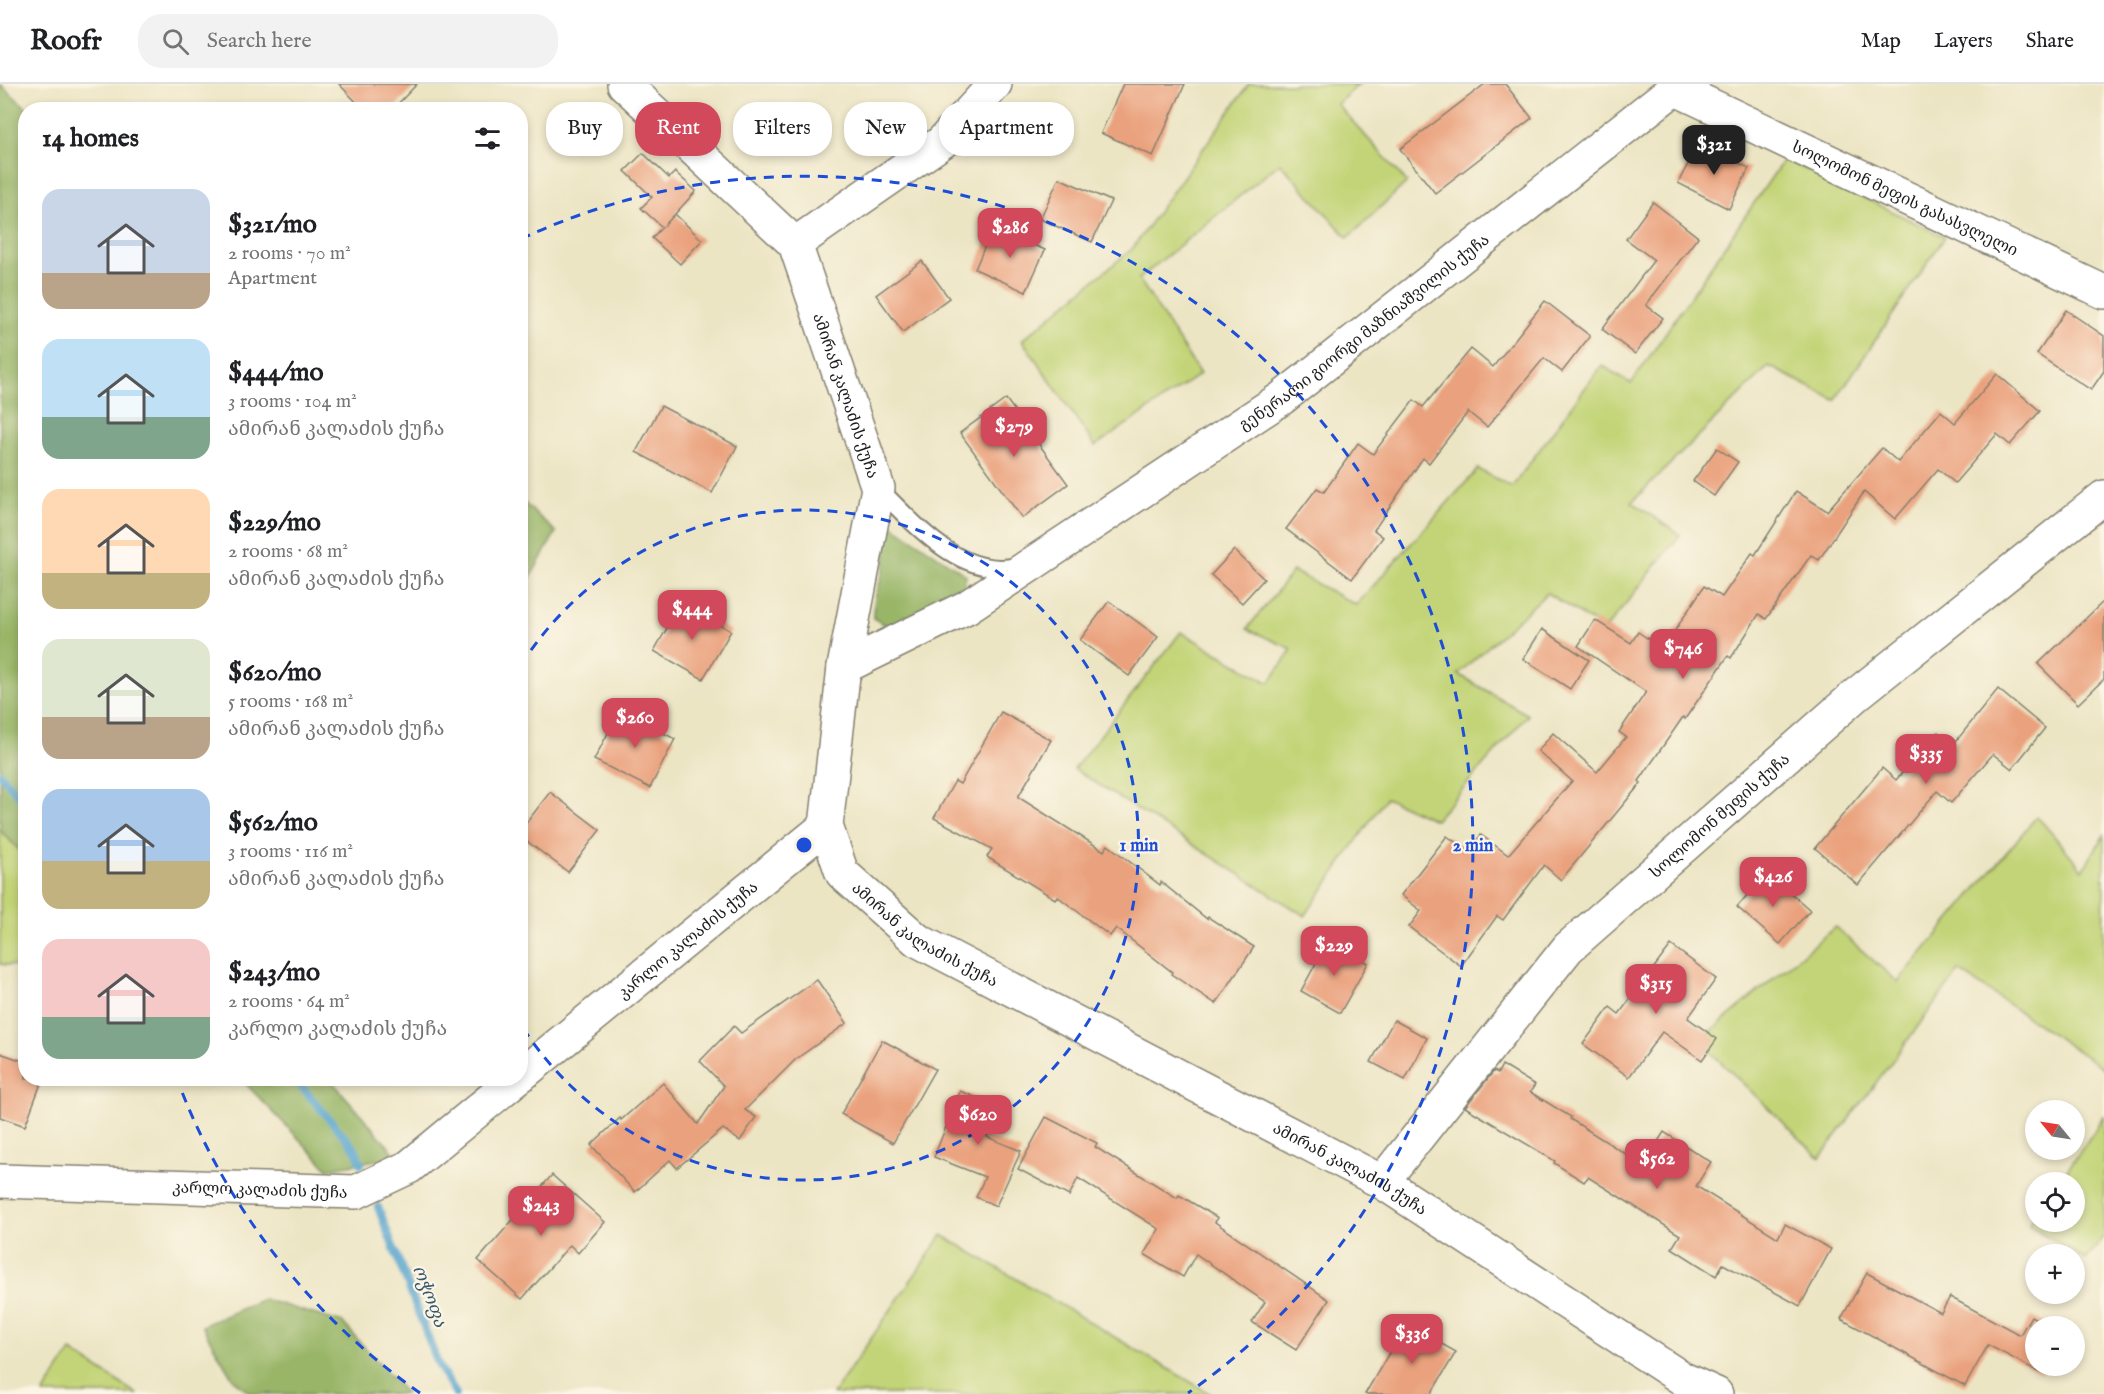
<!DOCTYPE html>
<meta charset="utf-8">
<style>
:root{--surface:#fff;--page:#f2f2f2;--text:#202124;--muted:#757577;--line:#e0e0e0;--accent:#d1495b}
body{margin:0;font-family:"IM FELL English","Noto Serif Georgian",serif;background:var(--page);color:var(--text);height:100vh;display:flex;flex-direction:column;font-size:22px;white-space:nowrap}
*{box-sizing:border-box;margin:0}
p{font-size:20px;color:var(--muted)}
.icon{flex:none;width:33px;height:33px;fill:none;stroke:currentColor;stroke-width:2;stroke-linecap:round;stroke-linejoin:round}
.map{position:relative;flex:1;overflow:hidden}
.panel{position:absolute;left:18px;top:18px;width:510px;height:984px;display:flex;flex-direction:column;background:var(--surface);border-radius:24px;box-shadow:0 3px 9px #0003}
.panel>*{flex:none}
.banner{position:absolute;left:546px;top:18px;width:570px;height:54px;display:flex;gap:12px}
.needle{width:39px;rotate:300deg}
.controls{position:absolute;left:2025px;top:1016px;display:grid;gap:12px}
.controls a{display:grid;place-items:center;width:60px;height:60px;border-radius:50%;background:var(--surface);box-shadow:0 3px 9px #0003;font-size:30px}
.price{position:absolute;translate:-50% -51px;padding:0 14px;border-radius:12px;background:var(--accent);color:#fff;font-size:20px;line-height:39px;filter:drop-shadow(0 2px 3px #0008)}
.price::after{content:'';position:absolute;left:50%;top:36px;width:18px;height:14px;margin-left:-9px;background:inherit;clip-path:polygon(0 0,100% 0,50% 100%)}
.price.on{background:#222;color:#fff}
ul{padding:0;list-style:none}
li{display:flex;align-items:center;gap:18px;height:150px;padding:0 24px}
li span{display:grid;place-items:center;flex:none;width:168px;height:120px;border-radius:18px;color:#555}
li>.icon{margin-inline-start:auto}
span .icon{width:72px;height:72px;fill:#fffc;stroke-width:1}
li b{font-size:26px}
h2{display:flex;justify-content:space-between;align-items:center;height:72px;padding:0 24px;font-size:26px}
.chip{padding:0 21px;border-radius:24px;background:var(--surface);box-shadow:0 3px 9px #0003;font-size:21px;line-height:54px}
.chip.on{background:var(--accent);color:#fff}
header{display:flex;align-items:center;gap:36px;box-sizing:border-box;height:84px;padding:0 30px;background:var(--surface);border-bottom:2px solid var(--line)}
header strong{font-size:28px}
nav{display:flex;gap:33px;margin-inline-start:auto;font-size:21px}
.search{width:420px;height:54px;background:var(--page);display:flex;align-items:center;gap:15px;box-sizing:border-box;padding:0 21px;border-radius:24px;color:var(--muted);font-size:22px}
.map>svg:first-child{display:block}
.green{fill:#c2d477;stroke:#6f784a;stroke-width:1.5}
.forest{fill:#99b668;stroke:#5a6942;stroke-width:1.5}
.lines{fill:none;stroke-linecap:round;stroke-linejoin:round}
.stream{stroke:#52a3cd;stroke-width:8}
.building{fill:#eaa17d}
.service-casing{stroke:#848070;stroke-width:20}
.minor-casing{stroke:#848070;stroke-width:36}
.service{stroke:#fff;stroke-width:16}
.minor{stroke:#fff;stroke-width:33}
.ring{fill:none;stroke:#1d4ed8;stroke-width:3;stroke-dasharray:10 8}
.labels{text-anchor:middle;stroke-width:4.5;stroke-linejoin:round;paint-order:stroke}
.street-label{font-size:16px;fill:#1c1c1c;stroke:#fcf5e5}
.water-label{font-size:18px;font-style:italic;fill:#34596c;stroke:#fcf5e5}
.centre{fill:#1d4ed8;stroke:#fcf5e5;stroke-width:3}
.ring-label{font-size:18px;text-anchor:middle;font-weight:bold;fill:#1d4ed8;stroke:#fcf5e5;stroke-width:4.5;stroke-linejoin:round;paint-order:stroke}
</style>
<header>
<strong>Roofr</strong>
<div class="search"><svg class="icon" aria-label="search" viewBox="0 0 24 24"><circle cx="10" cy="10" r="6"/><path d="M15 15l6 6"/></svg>Search here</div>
<nav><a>Map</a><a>Layers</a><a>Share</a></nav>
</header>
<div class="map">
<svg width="2104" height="1310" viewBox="0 0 2104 1310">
<rect width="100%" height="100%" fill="#fcf5e5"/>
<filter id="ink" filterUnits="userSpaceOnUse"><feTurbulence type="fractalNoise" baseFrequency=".0167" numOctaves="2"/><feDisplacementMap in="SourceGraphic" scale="12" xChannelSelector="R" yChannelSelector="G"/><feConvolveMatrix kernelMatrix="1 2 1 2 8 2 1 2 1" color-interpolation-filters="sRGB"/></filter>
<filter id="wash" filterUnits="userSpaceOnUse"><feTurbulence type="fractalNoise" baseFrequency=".008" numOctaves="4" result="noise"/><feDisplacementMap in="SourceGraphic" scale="24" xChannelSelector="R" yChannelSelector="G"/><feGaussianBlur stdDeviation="1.35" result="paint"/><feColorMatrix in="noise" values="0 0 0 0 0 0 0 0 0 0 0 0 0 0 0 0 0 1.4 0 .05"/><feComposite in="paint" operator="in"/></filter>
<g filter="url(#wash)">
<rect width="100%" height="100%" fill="#ece5c4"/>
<!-- green -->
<g class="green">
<polygon points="1249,0 1359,0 1337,20 1407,98 1348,154 1280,79 1139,195 1200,290 1095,362 1022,256 1132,165"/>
<polygon points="1784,75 1945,153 1835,316 1769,282 1632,418 1680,451 1605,546 1547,509 1458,590 1528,631 1435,736 1386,714 1305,832 1074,685 1181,548 1269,599 1292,565 1247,545 1293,487 1356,521 1478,385 1512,403 1602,281 1631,300"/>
<polygon points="2037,732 2083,786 2104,751 2103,984 1959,887 1820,1074 1699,957 1835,843 1898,898"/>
<polygon points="0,746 25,772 25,883 0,880"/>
<polygon points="2104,1033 2104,1153 2086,1176 2029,1141 2035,1131 2036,1137 2074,1137 2074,1098 2059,1098"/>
<polygon points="942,1151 1211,1310 833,1310"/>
<polygon points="71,1267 137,1310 43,1310"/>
</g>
<!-- forest -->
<g class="forest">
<polygon points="0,0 28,25 26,26 25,772 0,746"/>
<polygon points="521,416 556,448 521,510"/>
<path d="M892 441 966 491 964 506 903 543 887 542 873 534C873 511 880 503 884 483 887 468 884 454 892 441Z"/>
<polygon points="241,995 330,995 397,1072 328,1085"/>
<polygon points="263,1215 343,1239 406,1310 251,1310 233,1295 202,1242"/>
</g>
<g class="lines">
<!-- stream -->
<g class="stream">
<polyline points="0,690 26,720"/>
<polyline points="294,994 356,1066 361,1080"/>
<polyline points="378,1123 439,1282 456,1310"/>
</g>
</g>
<g id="blocks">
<!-- building -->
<g class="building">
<polygon points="339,0 417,0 392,26 364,26"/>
<polygon points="1123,0 1185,0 1153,72 1101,49"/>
<polygon points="1485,0 1505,0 1532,34 1435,109 1400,65"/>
<polygon points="1699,59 1749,84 1729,125 1678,99"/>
<polygon points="643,69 669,94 675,88 696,107 664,142 675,130 702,156 680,180 652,154 662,143 641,124 652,113 625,87"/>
<polygon points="1059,94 1111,117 1092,158 1040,135"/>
<polygon points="1653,118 1698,153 1646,221 1663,234 1635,270 1602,245 1654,176 1626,155"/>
<polygon points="993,143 1045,166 1026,208 975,185"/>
<polygon points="922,177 949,214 903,248 876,211"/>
<polygon points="1545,217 1590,252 1562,288 1544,274 1487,343 1468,328 1429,379 1423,374 1374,446 1383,453 1352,495 1286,445 1317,404 1324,408 1358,359 1373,370 1414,316 1423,323 1471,265 1493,283"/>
<polygon points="2066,226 2104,252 2104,287 2091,306 2037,270"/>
<polygon points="1997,290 2040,327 2010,361 1997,350 1955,399 1938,385 1895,435 1864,408 1819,476 1811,471 1766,535 1759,530 1731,574 1728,572 1685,635 1683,633 1639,697 1641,699 1561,796 1544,781 1503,836 1497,832 1461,882 1409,843 1421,827 1401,811 1447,752 1468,767 1481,751 1508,771 1572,697 1538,667 1553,649 1597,688 1626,653 1619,648 1646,608 1578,562 1595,536 1631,559 1638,548 1663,565 1704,502 1722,513 1752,469 1755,471 1796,407 1827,427 1882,364 1898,378 1941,327 1955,339"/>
<polygon points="1006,315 1068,400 1022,434 960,349"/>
<polygon points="661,322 737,362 712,409 636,368"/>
<polygon points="1717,364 1738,378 1714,412 1693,397"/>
<polygon points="1234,466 1264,495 1242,519 1211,491"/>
<polygon points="1109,517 1158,553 1129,592 1080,556"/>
<polygon points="2104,517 2104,595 2078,620 2038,580"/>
<polygon points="682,518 731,547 703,595 654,567"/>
<polygon points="1542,545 1589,576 1570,605 1523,575"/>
<polygon points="1998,605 2045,644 2012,685 1993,670 1951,719 1937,707 1858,801 1815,764 1882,684 1896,696 1938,648 1953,661"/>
<polygon points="620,626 675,655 650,704 594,676"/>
<polygon points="1001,628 1051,656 1018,713 1104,767 1108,761 1160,801 1161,798 1207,835 1208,833 1254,863 1216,920 1171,890 1172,888 1116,844 1110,852 1057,812 1055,815 987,773 992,765 934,734 955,697 960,700"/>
<polygon points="550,708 600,746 568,788 520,752 520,747"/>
<polygon points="1767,788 1810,826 1780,860 1737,823"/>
<polygon points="1328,857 1368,879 1340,929 1301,907"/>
<polygon points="1671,861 1716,895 1688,934 1717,955 1702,976 1662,948 1629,993 1583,960 1610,923 1619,930"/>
<polygon points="817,896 847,939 796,975 745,1026 756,1033 740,1057 723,1045 677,1084 670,1076 635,1108 591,1061 620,1034 621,1036 663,999 698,1040 724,1002 700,977 734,942 741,949"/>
<polygon points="1394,936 1427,954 1405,996 1371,978"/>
<polygon points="882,956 935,985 893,1059 841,1030"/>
<polygon points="0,969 26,978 26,994 43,994 25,1042 0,1033"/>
<polygon points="1502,981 1535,1001 1530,1008 1571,1033 1570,1035 1643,1081 1664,1048 1711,1078 1696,1102 1778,1154 1785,1140 1831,1165 1800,1222 1723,1180 1716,1192 1672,1164 1680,1151 1588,1093 1584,1098 1554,1079 1555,1077 1465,1023 1494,987 1498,989"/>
<polygon points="960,1007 1000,1023 987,1053 1021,1067 996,1122 976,1113 985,1093 934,1073"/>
<polygon points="1046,1033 1097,1059 1095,1063 1177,1114 1179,1111 1218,1134 1215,1138 1329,1216 1296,1266 1252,1238 1265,1218 1196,1170 1183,1193 1144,1170 1159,1145 1078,1094 1069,1112 1018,1085"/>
<polygon points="552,1091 605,1138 578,1169 570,1161 522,1215 478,1176"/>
<polygon points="1867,1189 1941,1229 1950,1213 2020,1251 2031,1232 2049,1242 2036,1242 2036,1281 2045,1281 2041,1289 1988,1261 1965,1302 1841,1235"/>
<polygon points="1406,1240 1456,1268 1431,1310 1365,1310"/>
</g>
</g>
</g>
<g filter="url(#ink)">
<use href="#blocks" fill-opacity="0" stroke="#848070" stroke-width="1.5"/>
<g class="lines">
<defs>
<path id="service" d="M878 404C915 440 960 495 1017 482"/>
<g id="minor">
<path id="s1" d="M624 0 795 160 878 404 844 583 826 742 842 789 917 856 1382 1098 1683 1295 1716 1310"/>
<path id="s2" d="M1674 4 2104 208"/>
<polyline points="795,160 942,58 995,0"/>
<path id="s3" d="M844 583 967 523 1282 314 1680 0"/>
<path id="s4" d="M520 992 826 742"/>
<path id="s5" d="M0 1097 356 1108 409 1083 517 994"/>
<path id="s6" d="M1382 1098 1568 864 1857 610 2104 413"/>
</g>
</defs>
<!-- service casing -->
<use href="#service" class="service-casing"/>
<!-- minor casing -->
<use href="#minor" class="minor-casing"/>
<!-- service -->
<use href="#service" class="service"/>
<!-- minor -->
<use href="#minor" class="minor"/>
</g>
</g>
<!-- distance rings -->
<g class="ring">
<path d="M521 581A335 335 0 1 1 521 941"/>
<path d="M420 1309A669 669 0 0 1 177 995M521 155A669 669 0 0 1 1188 1309"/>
</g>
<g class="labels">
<!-- street labels -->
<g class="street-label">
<text dy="6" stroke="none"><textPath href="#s2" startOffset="256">სოლომონ მეფის გასასვლელი</textPath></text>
<text dy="6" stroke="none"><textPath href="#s3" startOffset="620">გენერალი გიორგი მაზნიაშვილის ქუჩა</textPath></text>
<text dy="6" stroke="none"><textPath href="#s1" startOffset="394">ამირან კალაძის ქუჩა</textPath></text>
<text dy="6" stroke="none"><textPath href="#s6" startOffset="500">სოლომონ მეფის ქუჩა</textPath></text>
<text dy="6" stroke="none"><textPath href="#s1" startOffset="988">ამირან კალაძის ქუჩა</textPath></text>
<text dy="6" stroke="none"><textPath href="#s4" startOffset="216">კარლო კალაძის ქუჩა</textPath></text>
<text dy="6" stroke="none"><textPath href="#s1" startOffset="1474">ამირან კალაძის ქუჩა</textPath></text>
<text dy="6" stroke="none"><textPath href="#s5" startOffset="260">კარლო კალაძის ქუჩა</textPath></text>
</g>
<!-- water labels -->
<g class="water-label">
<text transform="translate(430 1212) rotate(69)" y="6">ოჭოფა</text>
</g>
</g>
<circle cx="804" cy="761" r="9" class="centre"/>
<g class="ring-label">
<text x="1139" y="767">1 min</text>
<text x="1473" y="767">2 min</text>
</g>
</svg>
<div class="controls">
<a><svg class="needle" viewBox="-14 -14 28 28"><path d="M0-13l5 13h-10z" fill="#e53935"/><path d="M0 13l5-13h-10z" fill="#757577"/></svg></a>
<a><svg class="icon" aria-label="locate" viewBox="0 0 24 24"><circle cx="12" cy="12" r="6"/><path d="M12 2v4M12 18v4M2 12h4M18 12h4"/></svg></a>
<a>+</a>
<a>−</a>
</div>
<b class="price on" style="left:1714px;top:92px">$321</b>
<b class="price" style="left:1010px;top:175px">$286</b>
<b class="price" style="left:1014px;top:374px">$279</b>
<b class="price" style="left:692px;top:557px">$444</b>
<b class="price" style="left:1683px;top:596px">$746</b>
<b class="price" style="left:635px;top:665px">$260</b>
<b class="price" style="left:1926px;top:701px">$335</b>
<b class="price" style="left:1773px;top:824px">$426</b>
<b class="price" style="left:1334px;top:893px">$229</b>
<b class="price" style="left:1656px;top:931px">$315</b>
<b class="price" style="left:978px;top:1062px">$620</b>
<b class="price" style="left:1657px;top:1106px">$562</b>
<b class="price" style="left:541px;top:1153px">$243</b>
<b class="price" style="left:1412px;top:1281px">$336</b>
<div class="banner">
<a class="chip">Buy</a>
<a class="chip on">Rent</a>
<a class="chip">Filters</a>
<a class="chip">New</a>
<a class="chip">Apartment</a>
</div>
<section class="panel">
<h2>14 homes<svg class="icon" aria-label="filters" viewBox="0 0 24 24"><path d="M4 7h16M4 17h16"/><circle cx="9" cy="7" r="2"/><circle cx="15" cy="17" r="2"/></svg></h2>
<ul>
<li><span style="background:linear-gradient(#c9d6e8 70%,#b9a48a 0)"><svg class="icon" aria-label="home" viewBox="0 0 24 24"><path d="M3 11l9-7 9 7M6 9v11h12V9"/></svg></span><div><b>$321/mo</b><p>2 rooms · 70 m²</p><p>Apartment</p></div></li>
<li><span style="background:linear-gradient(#bfe0f5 65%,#7fa58c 0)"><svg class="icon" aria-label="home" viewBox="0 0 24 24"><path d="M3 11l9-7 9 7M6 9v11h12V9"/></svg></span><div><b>$444/mo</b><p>3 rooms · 104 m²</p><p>ამირან კალაძის ქუჩა</p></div></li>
<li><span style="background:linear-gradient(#ffd9b3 70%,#c2b280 0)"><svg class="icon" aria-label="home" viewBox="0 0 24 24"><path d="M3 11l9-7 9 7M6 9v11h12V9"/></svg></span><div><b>$229/mo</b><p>2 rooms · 68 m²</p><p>ამირან კალაძის ქუჩა</p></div></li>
<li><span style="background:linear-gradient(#dfe7d0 65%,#b9a48a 0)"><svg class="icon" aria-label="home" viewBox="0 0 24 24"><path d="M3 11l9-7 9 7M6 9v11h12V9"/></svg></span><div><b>$620/mo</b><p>5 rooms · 168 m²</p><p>ამირან კალაძის ქუჩა</p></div></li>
<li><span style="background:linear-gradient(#a9c7e8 60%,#c2b280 0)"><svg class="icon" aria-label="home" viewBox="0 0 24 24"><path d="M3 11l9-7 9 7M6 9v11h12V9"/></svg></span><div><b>$562/mo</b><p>3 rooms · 116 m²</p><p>ამირან კალაძის ქუჩა</p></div></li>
<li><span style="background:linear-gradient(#f6c9c9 65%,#7fa58c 0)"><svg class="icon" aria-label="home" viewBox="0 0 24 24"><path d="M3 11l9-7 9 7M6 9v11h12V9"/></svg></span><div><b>$243/mo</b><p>2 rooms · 64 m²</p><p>კარლო კალაძის ქუჩა</p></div></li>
</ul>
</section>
</div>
